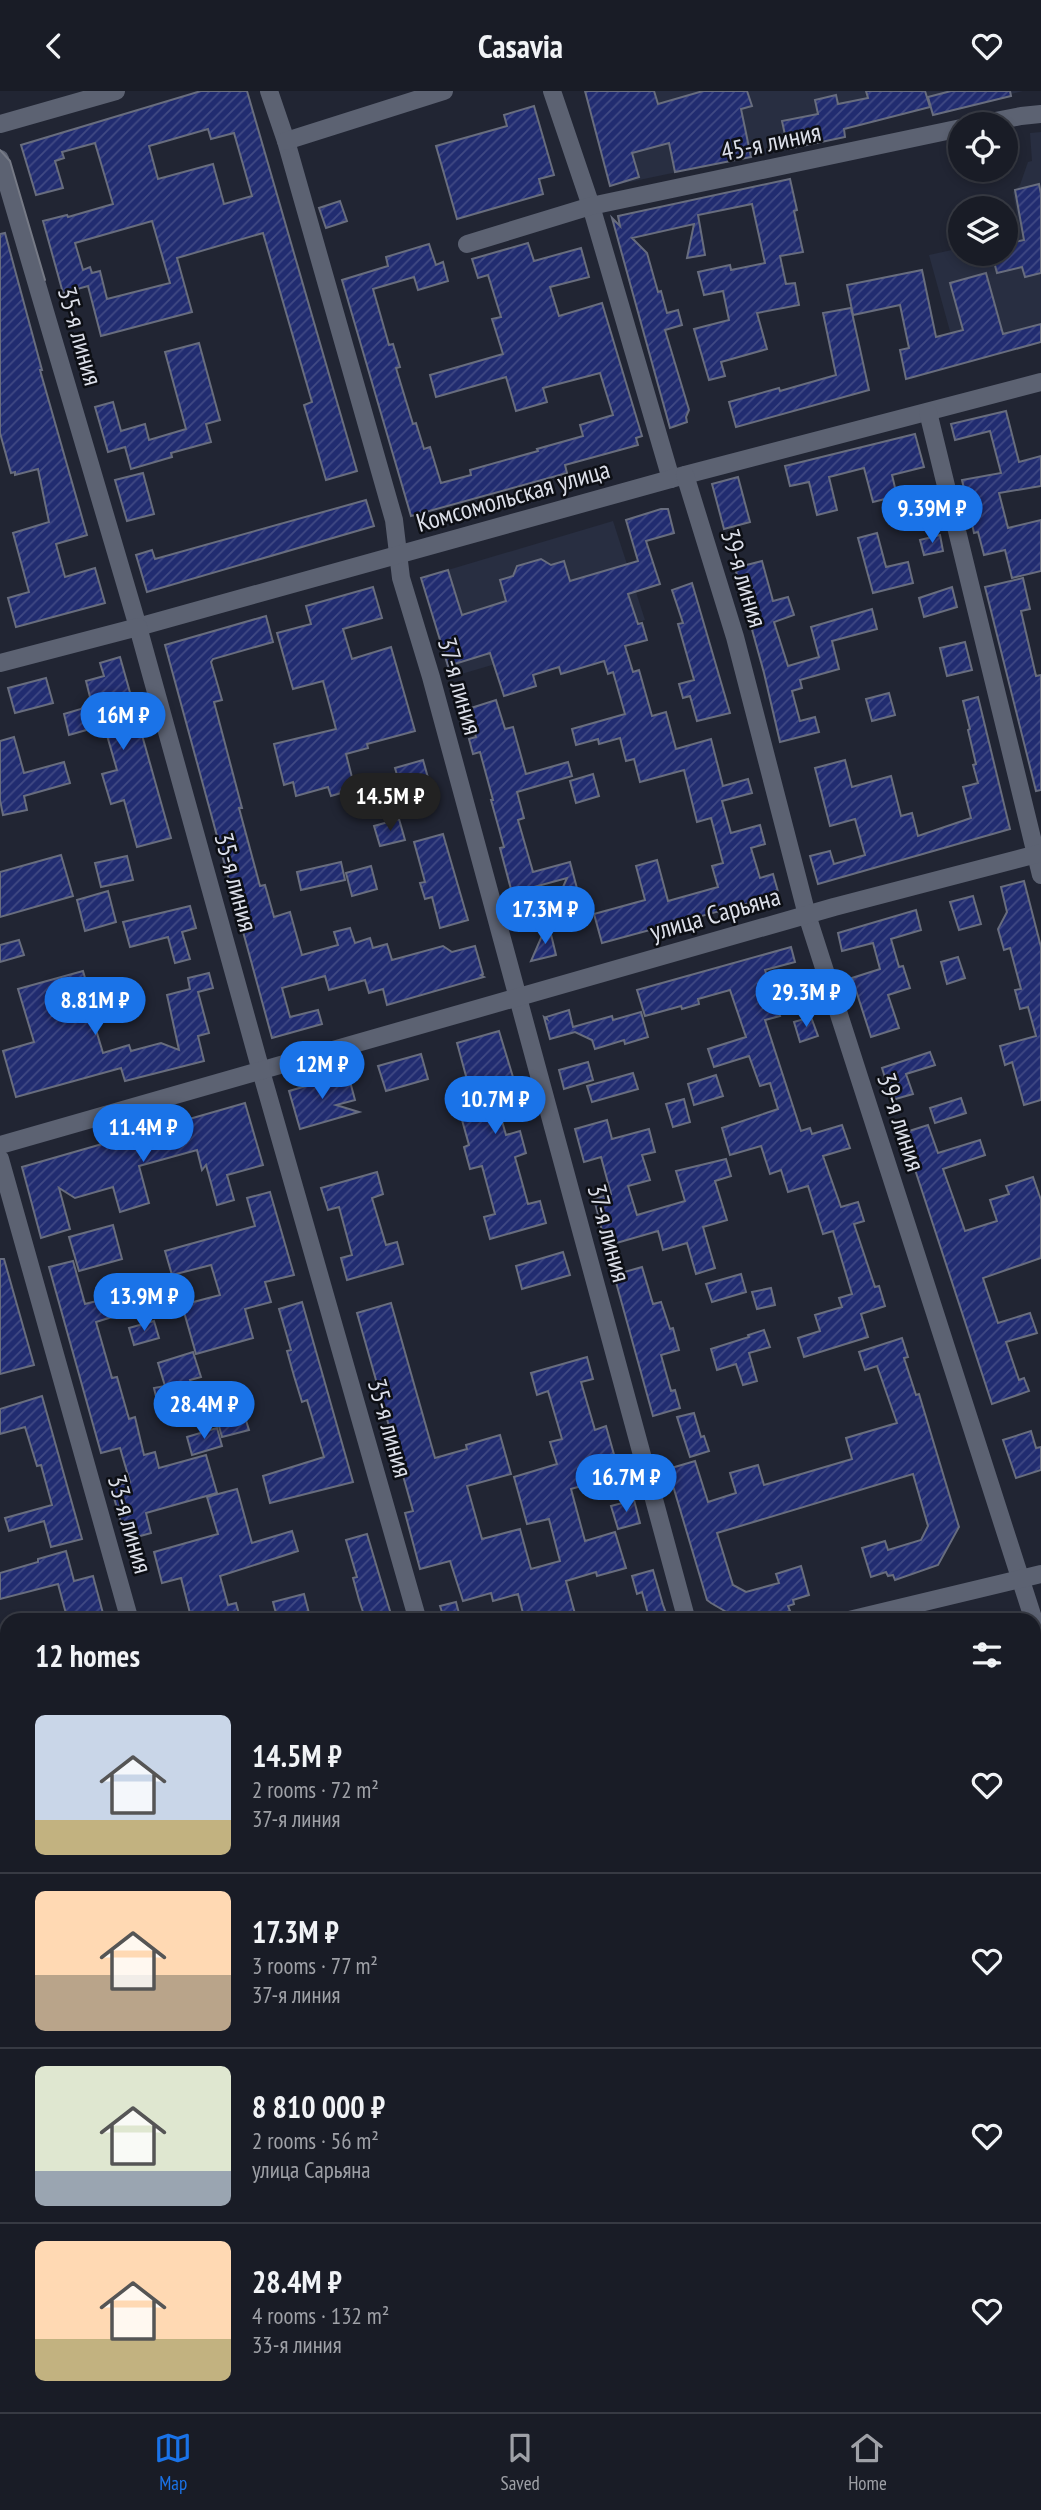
<!DOCTYPE html>
<meta charset="utf-8">
<style>
:root{--surface:#191c26;--page:#22252e;--text:#f1f3f6;--muted:#9fa1a7;--line:#373a43;--accent:#1a73e8}
body{margin:0;font-family:"PT Sans Narrow",sans-serif;background:var(--page);color:var(--text);height:100vh;display:flex;flex-direction:column;font-size:26px;white-space:nowrap}
*{box-sizing:border-box;margin:0}
p{font-size:23px;color:var(--muted)}
.icon{flex:none;width:38px;height:38px;fill:none;stroke:currentColor;stroke-width:2;stroke-linecap:round;stroke-linejoin:round}
.map{position:relative;flex:1;overflow:hidden}
.side{position:absolute;left:0px;top:1522px;width:1041px;height:800px;display:flex;flex-direction:column;background:var(--surface);border-radius:21px 21px 0 0;box-shadow:0 4px 10px #0003,0 0 0 2px var(--line)}
.side>*{flex:none}
.controls{position:absolute;left:948px;top:21px;display:grid;gap:14px}
.controls a{display:grid;place-items:center;width:70px;height:70px;border-radius:50%;background:var(--surface);box-shadow:0 4px 10px #0003,0 0 0 2px var(--line);font-size:35px}
.price{position:absolute;translate:-50% -60px;padding:0 16px;border-radius:24px;background:var(--accent);color:#fff;font-size:23px;line-height:46px;filter:drop-shadow(0 2px 4px #0008)}
.price::after{content:'';position:absolute;left:50%;top:42px;width:21px;height:16px;margin-left:-10px;background:inherit;clip-path:polygon(0 0,100% 0,50% 100%)}
.price.selected{background:#222;color:#fff}
ul{padding:0;list-style:none}
li{display:flex;align-items:center;gap:21px;height:175px;padding:0 35px}
li+li{border-top:2px solid var(--line)}
li span{display:grid;place-items:center;flex:none;width:196px;height:140px;border-radius:10px;color:#555}
li>.icon{margin-inline-start:auto}
span .icon{width:84px;height:84px;fill:#fffc;stroke-width:1}
li b{font-size:30px}
h2{display:flex;justify-content:space-between;align-items:center;height:84px;padding:0 35px;font-size:30px}
header{display:flex;justify-content:space-between;align-items:center;height:91px;padding:0 35px;background:var(--surface);font-size:32px;font-weight:600}
.dock{display:flex;justify-content:space-around;align-items:center;height:98px;border-top:2px solid var(--line);background:var(--surface);font-size:19px;color:var(--muted)}
.dock a{display:grid;justify-items:center;gap:4px}
.dock .selected{color:var(--accent)}
.map>svg:first-child{display:block}
.built{fill:#282e41}
.building{fill:url(#building-hatch);stroke:#686d7e;stroke-width:2;fill-rule:evenodd}
.lines{fill:none;stroke-linecap:round;stroke-linejoin:round}
.street{stroke:#5c6272;stroke-width:18}
.secondary{stroke:#5c6272;stroke-width:18}
.tram{stroke:#767a86;stroke-width:2}
.labels{text-anchor:middle;stroke-width:5;stroke-linejoin:round;paint-order:stroke}
.street-label{font-size:26px;fill:#dcdfe9;stroke:#0d0f15}
</style>
<header><svg class="icon" aria-label="back" viewBox="0 0 24 24"><path d="M15 5l-7 7 7 7"/></svg>Casavia<svg class="icon" aria-label="heart" viewBox="0 0 24 24"><path d="M12 20l-8-8c-3-5 5-10 8-4 3-6 11-1 8 4z"/></svg></header>
<div class="map">
<svg width="1041" height="2321" viewBox="0 0 1041 2321">
<defs>
<pattern id="building-hatch" width="6" height="6" patternUnits="userSpaceOnUse" patternTransform="scale(1.75)"><rect width="6" height="6" fill="#212c70"/><path d="M-1 1l2-2M0 6l6-6M5 7l2-2" fill="none" stroke="#414a84"/></pattern>
</defs>
<rect width="100%" height="100%" fill="#212533"/>
<!-- built -->
<g class="built">
<polygon points="585,0 1023,0 933,24 929,16 844,38 845,46 610,95"/>
<polygon points="1041,41 1041,251 959,273 929,164 961,157 961,163 1006,163 1006,132 1018,130 1013,101 1020,94 1028,71 1032,70 1030,42"/>
<polygon points="613,430 645,529 451,586 421,487"/>
</g>
<!-- building -->
<g class="building">
<path d="M201 0H247L357 380 326 389 304 314 312 311 263 142 177 167 192 221 101 245 88 195 63 202 43 130 67 124 68 126 113 113 95 52 62 61 64 67 55 70 63 97 36 104 21 54ZM208 38 211 48 234 42 252 105 224 113 213 73 158 88 149 55ZM152 130 170 192 107 208 100 180 92 182 90 176 83 179 75 152Z"/>
<polygon points="585,0 654,0 658,13 703,0 747,0 752,15 741,18 751,66 675,81 669,52 632,62 639,86 610,95"/>
<polygon points="866,0 925,0 930,16 844,38 845,46 788,58 782,30 818,23 815,9 836,4 838,13 868,7"/>
<polygon points="951,0 1010,0 1011,5 933,24 928,6"/>
<polygon points="534,15 554,84 539,88 543,103 457,128 436,55 507,35 504,24"/>
<polygon points="790,88 797,119 794,120 803,161 780,165 786,193 795,192 799,214 757,222 767,258 721,271 725,285 709,289 694,238 729,229 723,200 704,204 698,181 730,174 731,179 765,172 752,113 698,124 705,164 687,167 694,133 632,147 647,162 658,201 661,200 667,222 678,219 682,234 665,239 689,319 686,326 687,331 670,337 612,127 620,135 618,125"/>
<polygon points="1039,93 1041,103 1041,182 1025,186 1022,176 997,182 992,163 1006,163 1006,153 1024,149 1015,99"/>
<polygon points="340,110 347,130 326,137 319,117"/>
<polygon points="5,142 42,279 40,279 87,444 56,453 65,486 95,477 105,512 16,536 8,507 29,501 13,442 49,431 38,378 15,384 15,381 11,382 0,342 0,143"/>
<polygon points="528,152 534,170 581,157 589,186 550,196 559,225 602,212 642,345 636,347 638,354 565,374 567,382 411,425 342,189 388,175 386,166 429,153 436,174 443,171 448,190 418,199 414,186 373,198 389,254 393,253 400,276 396,277 413,333 416,332 424,358 430,356 441,392 471,384 470,379 538,360 537,358 583,345 580,334 613,324 600,282 543,297 547,311 516,320 506,286 436,306 430,284 503,263 492,228 501,226 488,184 478,187 472,168"/>
<polygon points="922,179 936,246 963,239 950,192 986,182 1003,243 1041,233 1041,251 906,288 900,259 909,257 900,214 853,224 847,194"/>
<polygon points="851,217 869,299 736,336 729,311 779,297 780,300 836,284 823,222"/>
<polygon points="199,252 220,329 206,333 211,351 171,362 172,366 131,378 125,356 108,361 95,316 113,311 121,340 145,333 149,349 186,338 165,261"/>
<polygon points="1006,320 1019,371 1041,365 1041,395 999,402 1008,437 1041,429 1041,480 1012,487 1005,459 984,464 978,441 974,442 962,389 1001,382 990,340 955,349 951,333"/>
<polygon points="915,343 924,376 892,384 897,405 873,411 864,377 829,386 837,419 817,424 809,391 790,395 785,375"/>
<polygon points="143,382 154,423 127,430 115,389"/>
<polygon points="738,386 750,431 724,438 712,393"/>
<polygon points="366,409 374,435 147,501 136,464 152,459 155,468"/>
<polygon points="915,410 920,430 901,435 896,415"/>
<polygon points="661,418 668,418 674,442 646,450 660,493 628,503 638,533 642,532 647,549 625,555 633,581 639,579 652,625 666,621 676,658 711,648 723,695 748,688 752,702 722,710 731,742 760,734 765,753 751,757 760,787 773,783 779,804 602,852 594,823 645,809 636,775 657,769 668,810 718,796 712,775 723,772 711,727 697,731 684,679 640,691 634,668 626,670 620,647 599,653 598,648 576,654 572,638 625,623 613,581 608,583 604,570 561,583 559,576 533,584 536,595 504,605 490,562 448,575 421,487 448,479 462,524 506,510 500,489 513,485 517,475 541,468 551,474 564,470 570,490 638,470 626,429"/>
<polygon points="877,442 886,476 908,471 913,492 873,502 858,447"/>
<polygon points="940,444 943,460 924,464 920,449"/>
<polygon points="762,470 773,510 788,506 794,524 774,531 788,575 819,566 811,536 872,518 877,538 832,550 839,578 800,589 802,597 792,600 800,630 815,626 819,641 780,651 764,582 735,477"/>
<polygon points="1023,487 1030,518 1021,520 1036,585 1041,584 1041,699 1036,700 985,496"/>
<polygon points="692,492 730,622 697,630 690,605 683,607 679,593 694,589 678,533 683,532 672,499"/>
<polygon points="373,496 382,527 343,538 352,568 391,556 415,640 367,653 368,657 346,663 355,698 331,705 328,696 296,705 293,691 284,694 274,653 336,638 323,590 293,598 277,542 311,533 306,515"/>
<polygon points="952,496 957,516 924,526 919,507"/>
<polygon points="266,525 273,551 213,568 211,571 222,609 214,611 242,717 239,717 260,795 265,794 274,826 290,821 302,864 338,854 334,841 350,837 355,852 370,847 373,857 387,853 392,869 443,855 452,861 475,855 483,883 481,884 484,886 387,914 383,898 369,902 365,889 329,899 325,885 282,897 290,926 318,919 322,933 272,947 165,554"/>
<polygon points="965,551 972,579 947,585 940,557"/>
<polygon points="120,566 171,747 137,756 124,709 111,713 102,683 117,679 104,634 69,644 64,623 81,618 90,606 86,590 104,585 100,572"/>
<polygon points="46,587 53,612 15,622 8,597"/>
<polygon points="889,602 895,624 872,630 866,608"/>
<polygon points="978,606 1010,738 818,793 810,765 830,760 834,773 865,764 855,728 830,735 815,677 845,669 852,696 891,685 901,725 912,722 918,745 971,727 963,696 978,692 973,674 976,673 968,639 970,638 963,610"/>
<polygon points="496,609 505,638 513,636 526,683 568,671 572,685 517,701 524,727 518,729 533,781 570,771 583,820 548,830 567,787 512,802 500,757 504,756 491,709 493,709 480,661 473,663 469,648 476,646 468,618"/>
<polygon points="14,646 24,682 64,671 70,692 24,705 27,719 3,724 0,709 0,650"/>
<polygon points="423,669 434,708 406,715 395,677"/>
<polygon points="593,683 599,705 576,712 570,690"/>
<polygon points="399,728 405,749 380,755 374,735"/>
<polygon points="443,743 468,829 440,837 432,806 425,808 420,792 425,791 414,751"/>
<polygon points="61,764 73,805 0,826 0,781"/>
<polygon points="127,765 133,789 101,796 95,772"/>
<polygon points="341,771 345,789 301,799 297,781"/>
<polygon points="371,775 377,798 352,805 346,782"/>
<polygon points="1024,790 1041,856 1041,1009 1024,1014 1012,971 1005,974 1000,955 1036,945 1028,916 1020,918 1015,899 1021,898 1010,857 1004,859 998,838 1007,821 1001,796"/>
<polygon points="108,800 116,831 85,840 77,809"/>
<polygon points="973,805 981,833 959,839 950,811"/>
<polygon points="190,815 196,837 182,841 190,868 175,872 168,846 130,856 123,831"/>
<polygon points="916,819 921,839 891,848 899,876 903,875 910,897 888,904 899,937 871,946 852,887 880,878 873,852 842,860 838,842"/>
<polygon points="548,831 556,864 531,870"/>
<polygon points="19,849 24,864 0,871 0,854"/>
<polygon points="791,856 795,871 765,879 780,925 765,929 801,1040 810,1037 812,1043 842,1034 850,1057 823,1065 841,1116 858,1111 864,1130 854,1133 875,1196 879,1195 885,1215 861,1223 868,1246 804,1266 798,1247 820,1240 815,1224 842,1216 839,1207 852,1203 833,1140 823,1143 808,1095 788,1101 781,1079 770,1083 761,1055 730,1064 722,1037 778,1018 770,992 760,995 749,965 714,976 708,958 746,946 730,899 698,908 699,913 682,918 681,915 645,925 637,899"/>
<polygon points="958,866 965,887 947,893 941,871"/>
<polygon points="83,880 97,928 93,929 103,962 129,954 131,960 161,952 179,959 167,904 190,898 188,887 209,882 213,897 198,901 209,942 198,945 204,970 125,990 121,977 16,1006 3,960 34,951 18,898"/>
<polygon points="569,919 573,936 612,925 613,929 641,921 648,946 625,953 624,949 595,958 592,949 575,941 550,948 544,926 547,928 546,926"/>
<polygon points="811,926 818,945 800,951 794,931"/>
<polygon points="499,940 516,996 494,1002 506,1044 520,1040 526,1062 515,1066 528,1113 540,1110 546,1132 490,1148 484,1126 495,1123 482,1075 470,1078 464,1056 469,1054 457,1011 472,1007 457,952"/>
<polygon points="930,961 935,974 906,983 913,1003 892,1009 882,977"/>
<polygon points="421,963 428,988 386,1000 378,975"/>
<polygon points="588,971 593,989 564,998 559,979"/>
<polygon points="633,982 638,998 592,1011 587,995"/>
<polygon points="348,983 355,1009 336,1014 359,1021 300,1038 289,1000"/>
<polygon points="716,984 723,1005 694,1014 688,993"/>
<polygon points="961,1007 966,1022 935,1032 930,1017"/>
<polygon points="684,1008 690,1031 673,1036 666,1013"/>
<polygon points="245,1012 263,1074 227,1084 234,1109 217,1114 206,1074 202,1079 197,1059 139,1075 149,1112 120,1121 113,1096 75,1107 59,1097 70,1138 41,1147 22,1076"/>
<polygon points="607,1029 612,1048 649,1038 655,1061 642,1064 650,1089 628,1095 637,1124 685,1110 676,1080 726,1068 731,1085 715,1090 727,1129 703,1136 715,1177 696,1183 687,1152 663,1159 658,1140 606,1155 594,1108 611,1103 601,1066 584,1071 575,1038"/>
<polygon points="928,1034 938,1062 980,1049 985,1064 943,1078 965,1140 997,1130 990,1109 1009,1103 1006,1095 1033,1086 1041,1109 1041,1167 983,1187 998,1232 1030,1222 1037,1242 1006,1251 1019,1289 1024,1287 1029,1300 992,1313 903,1042"/>
<polygon points="377,1081 383,1103 372,1107 386,1154 397,1151 403,1173 347,1189 341,1167 352,1164 339,1116 328,1119 321,1097"/>
<polygon points="270,1101 294,1184 265,1191 271,1211 245,1218 253,1247 196,1263 182,1214 220,1204 211,1174 172,1184 165,1160 255,1135 247,1107"/>
<polygon points="113,1134 122,1168 79,1180 69,1146"/>
<polygon points="563,1161 570,1184 522,1198 516,1175"/>
<polygon points="0,1168 4,1168 34,1274 0,1283"/>
<polygon points="73,1170 85,1213 120,1204 125,1222 96,1231 112,1287 117,1286 129,1328 135,1326 144,1364 155,1361 159,1377 206,1364 217,1402 146,1422 151,1442 126,1449 111,1396 130,1391 120,1357 101,1362 49,1176"/>
<polygon points="642,1176 653,1213 661,1211 670,1238 673,1237 679,1259 661,1264 671,1300 675,1299 680,1317 653,1325 614,1184"/>
<polygon points="741,1183 746,1201 712,1211 706,1193"/>
<polygon points="771,1197 775,1214 757,1218 752,1201"/>
<polygon points="302,1211 353,1391 270,1412 263,1385 324,1366 307,1309 302,1311 294,1285 287,1260 291,1259 279,1218"/>
<polygon points="391,1212 435,1367 467,1358 466,1354 500,1344 511,1383 467,1395 482,1448 520,1438 531,1478 560,1470 549,1428 527,1433 514,1386 557,1373 550,1351 562,1348 548,1300 537,1304 531,1282 587,1266 593,1288 581,1291 595,1339 606,1335 615,1367 621,1365 626,1382 571,1398 585,1450 615,1441 626,1477 597,1485 596,1481 566,1490 577,1530 557,1530 556,1525 539,1530 525,1530 518,1503 493,1510 491,1502 463,1510 450,1470 420,1478 405,1422 413,1420 357,1222"/>
<polygon points="154,1230 159,1247 134,1254 129,1237"/>
<polygon points="764,1239 770,1256 749,1262 757,1290 743,1294 736,1273 717,1279 711,1258 749,1246 748,1244"/>
<polygon points="902,1247 908,1266 904,1267 916,1304 919,1303 959,1436 938,1474 895,1489 893,1484 888,1485 886,1481 871,1486 862,1457 885,1450 888,1459 921,1449 928,1435 913,1383 717,1442 733,1494 746,1501 779,1492 776,1483 801,1475 809,1504 793,1509 794,1513 788,1515 790,1520 759,1530 742,1530 711,1512 707,1509 668,1378 695,1370 708,1411 736,1402 730,1382 758,1374 764,1394 852,1368 846,1347 897,1332 877,1275 865,1279 859,1261"/>
<polygon points="193,1261 201,1286 190,1289 195,1309 159,1318 154,1297 165,1295 158,1272"/>
<polygon points="42,1305 82,1448 51,1456 44,1430 9,1440 5,1427 52,1414 41,1374 37,1375 25,1336 0,1343 0,1318"/>
<polygon points="243,1320 249,1339 222,1346 217,1328"/>
<polygon points="694,1322 701,1346 704,1345 709,1360 690,1366 677,1326"/>
<polygon points="217,1337 222,1355 192,1364 187,1346"/>
<polygon points="1031,1340 1036,1357 1041,1356 1041,1379 1016,1387 1003,1349"/>
<polygon points="237,1398 252,1452 292,1440 298,1460 220,1485 228,1514 236,1512 241,1530 192,1530 181,1487 162,1492 154,1461 218,1443 207,1406"/>
<polygon points="634,1409 640,1432 618,1438 611,1415"/>
<polygon points="367,1443 378,1480 393,1530 366,1530 359,1509 353,1487 357,1486 346,1449"/>
<polygon points="66,1460 74,1490 93,1485 105,1530 68,1530 58,1493 0,1508 0,1482 38,1471 38,1468"/>
<polygon points="653,1479 663,1514 669,1530 650,1530 642,1501 637,1503 632,1485"/>
<polygon points="304,1503 311,1530 278,1530 273,1511"/>
<polygon points="456,1511 461,1530 445,1530 440,1515"/>
</g>
<g class="lines">
<!-- street -->
<g class="street">
<polyline points="269,0 286,50 394,429 401,487 431,586 687,1530"/>
<polyline points="552,0 591,115 671,388"/>
<polyline points="0,33 116,0"/>
<polyline points="980,33 1021,25 1041,23"/>
<polyline points="286,50 444,0"/>
<polyline points="0,68 138,536 685,384 1041,291"/>
<polyline points="467,153 591,115 961,37"/>
<polyline points="928,321 1041,784"/>
<polyline points="685,384 735,546 807,824 1034,1530"/>
<polyline points="261,980 418,1530"/>
<polyline points="0,1068 130,1530"/>
<polyline points="845,1530 1041,1483"/>
<polyline points="1034,1532 1041,1553"/>
<polyline points="0,1752 7,1750"/>
<polyline points="1034,1797 1041,1795"/>
<polyline points="0,2094 7,2120"/>
<polyline points="59,2315 61,2321"/>
<polyline points="348,2315 350,2321"/>
<polyline points="634,2315 636,2321"/>
</g>
<!-- secondary -->
<g class="secondary">
<polyline points="0,572 138,536 261,980"/>
<polyline points="0,1054 834,816 1041,762"/>
</g>
<!-- tram -->
<polyline class="tram" points="0,59 10,70 45,189"/>
</g>
<g class="labels">
<!-- street labels -->
<g class="street-label">
<text transform="translate(771 51) rotate(-12)" y="9">45-я линия</text>
<text transform="translate(80 245) rotate(74)" y="9">35-я линия</text>
<text transform="translate(513 405) rotate(-16)" y="9">Комсомольская улица</text>
<text transform="translate(744 487) rotate(73)" y="9">39-я линия</text>
<text transform="translate(460 595) rotate(74)" y="9">37-я линия</text>
<text transform="translate(236 791) rotate(75)" y="9">35-я линия</text>
<text transform="translate(715 823) rotate(-16)" y="9">улица Сарьяна</text>
<text transform="translate(901 1031) rotate(72)" y="9">39-я линия</text>
<text transform="translate(609 1142) rotate(75)" y="9">37-я линия</text>
<text transform="translate(390 1337) rotate(74)" y="9">35-я линия</text>
<text transform="translate(130 1433) rotate(74)" y="9">33-я линия</text>
</g>
</g>
</svg>
<div class="controls">
<a><svg class="icon" aria-label="locate" viewBox="0 0 24 24"><circle cx="12" cy="12" r="6"/><path d="M12 2v4M12 18v4M2 12h4M18 12h4"/></svg></a>
<a><svg class="icon" aria-label="layers" viewBox="0 0 24 24"><path d="M12 4l9 5-9 5-9-5zM3 14l9 5 9-5"/></svg></a>
</div>
<b class="price" style="left:932px;top:454px">9.39M ₽</b>
<b class="price" style="left:123px;top:661px">16M ₽</b>
<b class="price selected" style="left:390px;top:742px">14.5M ₽</b>
<b class="price" style="left:545px;top:855px">17.3M ₽</b>
<b class="price" style="left:806px;top:938px">29.3M ₽</b>
<b class="price" style="left:95px;top:946px">8.81M ₽</b>
<b class="price" style="left:322px;top:1010px">12M ₽</b>
<b class="price" style="left:495px;top:1045px">10.7M ₽</b>
<b class="price" style="left:143px;top:1073px">11.4M ₽</b>
<b class="price" style="left:144px;top:1242px">13.9M ₽</b>
<b class="price" style="left:204px;top:1350px">28.4M ₽</b>
<b class="price" style="left:626px;top:1423px">16.7M ₽</b>
<section class="side">
<h2>12 homes<svg class="icon" aria-label="filters" viewBox="0 0 24 24"><path d="M4 7h16M4 17h16"/><circle cx="9" cy="7" r="2"/><circle cx="15" cy="17" r="2"/></svg></h2>
<ul>
<li><span style="background:linear-gradient(#c9d6e8 75%,#c2b280 0)"><svg class="icon" aria-label="home" viewBox="0 0 24 24"><path d="M3 11l9-7 9 7M6 9v11h12V9"/></svg></span><div><b>14.5M ₽</b><p>2 rooms · 72 m²</p><p>37-я линия</p></div><svg class="icon" aria-label="heart" viewBox="0 0 24 24"><path d="M12 20l-8-8c-3-5 5-10 8-4 3-6 11-1 8 4z"/></svg></li>
<li><span style="background:linear-gradient(#ffd9b3 60%,#b9a48a 0)"><svg class="icon" aria-label="home" viewBox="0 0 24 24"><path d="M3 11l9-7 9 7M6 9v11h12V9"/></svg></span><div><b>17.3M ₽</b><p>3 rooms · 77 m²</p><p>37-я линия</p></div><svg class="icon" aria-label="heart" viewBox="0 0 24 24"><path d="M12 20l-8-8c-3-5 5-10 8-4 3-6 11-1 8 4z"/></svg></li>
<li><span style="background:linear-gradient(#dfe7d0 75%,#9aa5b1 0)"><svg class="icon" aria-label="home" viewBox="0 0 24 24"><path d="M3 11l9-7 9 7M6 9v11h12V9"/></svg></span><div><b>8 810 000 ₽</b><p>2 rooms · 56 m²</p><p>улица Сарьяна</p></div><svg class="icon" aria-label="heart" viewBox="0 0 24 24"><path d="M12 20l-8-8c-3-5 5-10 8-4 3-6 11-1 8 4z"/></svg></li>
<li><span style="background:linear-gradient(#ffd9b3 70%,#c2b280 0)"><svg class="icon" aria-label="home" viewBox="0 0 24 24"><path d="M3 11l9-7 9 7M6 9v11h12V9"/></svg></span><div><b>28.4M ₽</b><p>4 rooms · 132 m²</p><p>33-я линия</p></div><svg class="icon" aria-label="heart" viewBox="0 0 24 24"><path d="M12 20l-8-8c-3-5 5-10 8-4 3-6 11-1 8 4z"/></svg></li>
</ul>
</section>
</div>
<nav class="dock">
<a class="selected"><svg class="icon" aria-label="map" viewBox="0 0 24 24"><path d="M3 6l6-2 6 2 6-2v14l-6 2-6-2-6 2zM9 4v14M15 6v14"/></svg>Map</a>
<a><svg class="icon" aria-label="saved" viewBox="0 0 24 24"><path d="M7 4h10v16l-5-4-5 4z"/></svg>Saved</a>
<a><svg class="icon" aria-label="home" viewBox="0 0 24 24"><path d="M3 11l9-7 9 7M6 9v11h12V9"/></svg>Home</a>
</nav>
